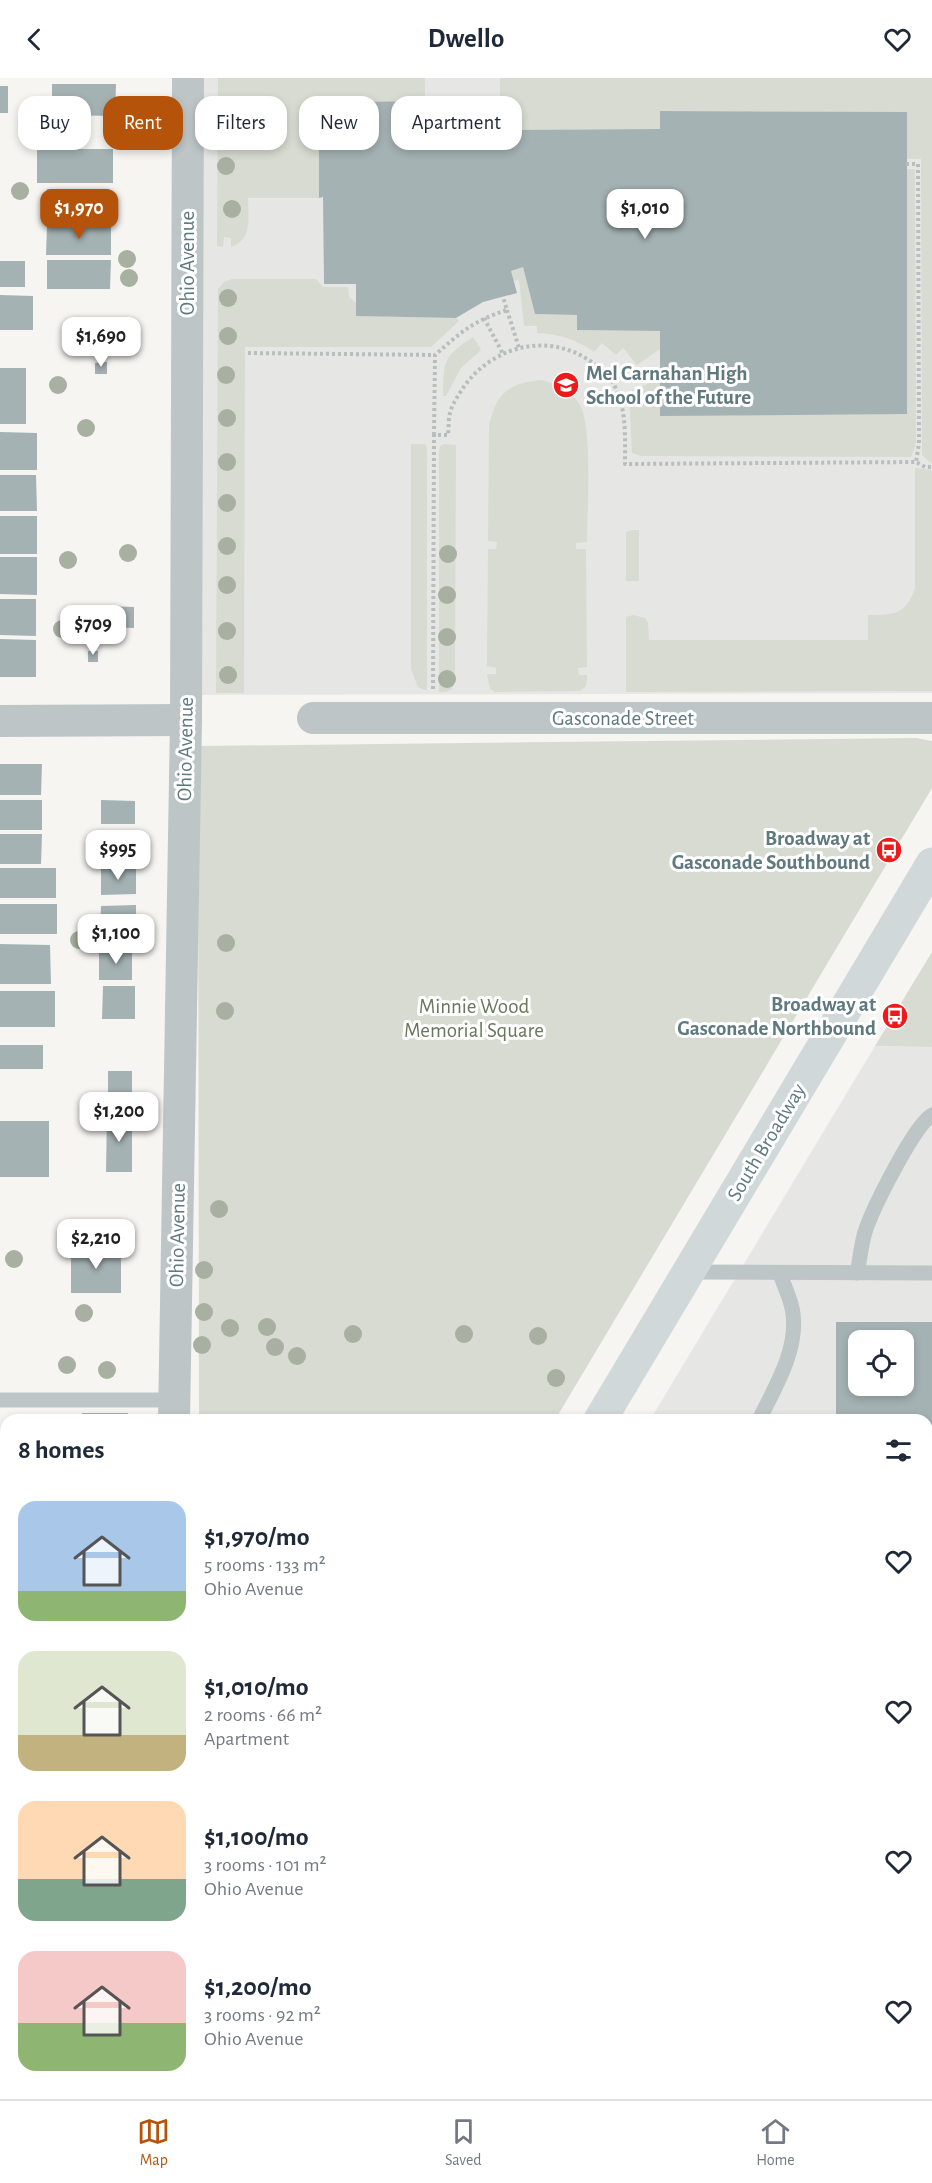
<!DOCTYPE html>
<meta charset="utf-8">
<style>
:root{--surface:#fff;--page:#f2f2f3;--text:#1f2937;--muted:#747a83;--line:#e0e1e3;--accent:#b45309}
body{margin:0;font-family:"Alegreya Sans",sans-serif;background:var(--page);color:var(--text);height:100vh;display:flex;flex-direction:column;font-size:22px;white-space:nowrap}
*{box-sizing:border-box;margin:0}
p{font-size:20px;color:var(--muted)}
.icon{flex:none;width:33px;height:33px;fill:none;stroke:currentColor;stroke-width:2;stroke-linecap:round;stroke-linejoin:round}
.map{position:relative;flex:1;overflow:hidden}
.sheet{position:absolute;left:0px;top:1336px;width:933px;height:686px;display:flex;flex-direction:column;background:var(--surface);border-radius:18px 18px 0 0;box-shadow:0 3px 9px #0003}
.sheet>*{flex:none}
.hud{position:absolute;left:18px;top:18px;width:600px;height:54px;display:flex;gap:12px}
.tools{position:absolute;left:848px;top:1252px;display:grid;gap:12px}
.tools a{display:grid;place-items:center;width:66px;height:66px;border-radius:12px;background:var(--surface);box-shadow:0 3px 9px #0003;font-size:30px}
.price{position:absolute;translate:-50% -51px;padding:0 14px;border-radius:12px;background:#fff;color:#222;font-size:20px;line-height:39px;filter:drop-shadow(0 2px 3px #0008)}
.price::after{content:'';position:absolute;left:50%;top:36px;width:18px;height:14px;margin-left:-9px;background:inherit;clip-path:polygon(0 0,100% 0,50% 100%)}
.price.selected{background:var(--accent);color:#fff}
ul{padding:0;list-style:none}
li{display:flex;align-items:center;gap:18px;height:150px;padding:0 18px}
li span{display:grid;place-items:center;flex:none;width:168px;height:120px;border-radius:18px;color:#555}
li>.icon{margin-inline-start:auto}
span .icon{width:72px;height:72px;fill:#fffc;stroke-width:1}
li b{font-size:26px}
h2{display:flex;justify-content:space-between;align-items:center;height:72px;padding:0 18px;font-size:26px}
.chip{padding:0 21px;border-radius:18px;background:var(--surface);box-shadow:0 3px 9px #0003;font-size:21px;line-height:54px}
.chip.selected{background:var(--accent);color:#fff}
header{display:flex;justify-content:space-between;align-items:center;height:78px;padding:0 18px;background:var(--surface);font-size:27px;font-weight:700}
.tabs{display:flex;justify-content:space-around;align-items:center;height:84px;border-top:2px solid var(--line);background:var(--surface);font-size:16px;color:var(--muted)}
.tabs a{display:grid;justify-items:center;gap:3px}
.tabs .selected{color:var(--accent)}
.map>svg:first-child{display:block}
.built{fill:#e6e7e5;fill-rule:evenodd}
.green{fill:#d7dbd1}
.building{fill:#a5b2b4;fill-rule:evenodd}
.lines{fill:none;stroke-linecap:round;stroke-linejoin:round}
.path{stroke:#b8bdbe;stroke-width:4;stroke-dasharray:3 3;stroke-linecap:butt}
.service{stroke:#bec5c7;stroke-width:15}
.minor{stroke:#bec5c7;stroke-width:32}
.tertiary{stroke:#bec5c7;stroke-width:33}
.primary{stroke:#d0d8d9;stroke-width:33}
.motorway{stroke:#d0d8d9;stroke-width:33}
.tree{fill:#a8b0a1}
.labels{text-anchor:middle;stroke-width:6;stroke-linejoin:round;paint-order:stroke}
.street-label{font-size:21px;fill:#5f797f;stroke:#fff}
.poi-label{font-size:21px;font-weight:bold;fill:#5f797f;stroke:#fff;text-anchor:end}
.park-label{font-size:21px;fill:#68775e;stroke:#fff}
</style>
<header><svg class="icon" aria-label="back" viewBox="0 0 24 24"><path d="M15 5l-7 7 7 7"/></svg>Dwello<svg class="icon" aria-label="heart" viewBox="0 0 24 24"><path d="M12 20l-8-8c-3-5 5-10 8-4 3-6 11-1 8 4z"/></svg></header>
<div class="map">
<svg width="932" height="2021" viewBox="0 0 932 2021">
<rect width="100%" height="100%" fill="#f6f5f2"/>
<!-- built -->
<g class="built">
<polygon points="202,0 932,0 932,615 200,617"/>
<path d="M875 968 932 969V1596L927 1604V1342H650ZM858 1263H903V1308H858Z"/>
<polygon points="252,2016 665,2016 662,2021 249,2021"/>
</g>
<!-- green -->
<g class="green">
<path d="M218 0H425V24H319V120H248C248 139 253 162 231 169V160L224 159 223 169 217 168Z"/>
<polygon points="500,0 932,0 932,386 922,377 921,81 906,81 906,34 661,33 660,51 494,52 494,23 500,23"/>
<polygon points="906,91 915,91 916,366 911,379 641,378 632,375 630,332 626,318 628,314 660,301"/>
<path d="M523 189 535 236 577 237 578 252 660 253V271L637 287 623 270 616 277 602 265 594 274C576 261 559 256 537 255V248H524L519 202 513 203 511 193Z"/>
<polygon points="232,201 316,201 323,209 348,209 349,219 356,225 357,238 456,240 459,243 431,269 245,269 244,615 216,615 218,211 224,204"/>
<path d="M473 259 481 272 461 290 446 318H443C444 282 442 280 473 259Z"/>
<path d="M542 302C557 306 572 313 580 327 593 350 587 434 587 464L576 465V471H586L587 589 578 590 579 597H587C587 606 587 609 579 613L495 614 490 611 487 596H496V590L487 588 488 471H496L497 464 488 463 489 348C496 315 508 305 542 302Z"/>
<polygon points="411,366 425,366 427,370 427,613 418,609 411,591"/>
<path d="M444 366 456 367 455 603C452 613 449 614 439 614V373L440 368Z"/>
<path d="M915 390 932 392V613L626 614V539L633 537 645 540 648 545 649 562H868V537C894 537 906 537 915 510Z"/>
<polygon points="632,452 639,452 639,503 626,503 626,454"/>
<polygon points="916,660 932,663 932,710 555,1342 199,1342 198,668"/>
<polygon points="932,874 932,969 875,968"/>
<polygon points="0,1581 6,1581 6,2016 133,2016 130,2021 0,2021"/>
<polygon points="932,1596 932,1704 927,1711 927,1604"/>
<polygon points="665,2016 725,2016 722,2021 662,2021"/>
</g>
<!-- building -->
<g class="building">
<polygon points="52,6 116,6 115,38 52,37"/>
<rect x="0" y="8" width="8" height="27"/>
<polygon points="494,23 494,52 660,51 660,33 907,34 907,336 660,338 660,253 577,252 577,237 535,236 523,189 511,193 517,215 483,224 456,240 356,238 356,206 324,206 323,119 319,120 319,24"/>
<rect x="37" y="71" width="76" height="34"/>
<rect x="47" y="111" width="62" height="31"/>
<polygon points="47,147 111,147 111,177 46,177"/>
<polygon points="47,182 111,182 110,211 47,211"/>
<rect x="0" y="183" width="25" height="26"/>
<polygon points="0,217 33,218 33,252 0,252"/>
<polygon points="107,284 107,296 95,296 95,285"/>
<rect x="0" y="290" width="26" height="56"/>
<polygon points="0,354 37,355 37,392 0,392"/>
<polygon points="0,397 36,397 37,433 0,433"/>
<rect x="0" y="438" width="37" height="38"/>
<polygon points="0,479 37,479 37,517 0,516"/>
<polygon points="0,521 36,521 36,558 0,557"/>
<polygon points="104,528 134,529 134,550 103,549"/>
<polygon points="0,561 36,562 36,599 0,599"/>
<rect x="88" y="573" width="10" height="11"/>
<polygon points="0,686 42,686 41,717 0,717"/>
<rect x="0" y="722" width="42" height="30"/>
<polygon points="101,722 135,723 135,746 101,746"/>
<polygon points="0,756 42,756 41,786 0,786"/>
<polygon points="133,761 133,785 104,786 103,762"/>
<rect x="0" y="790" width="56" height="30"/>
<polygon points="101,790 136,790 136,816 101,817"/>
<rect x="0" y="826" width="57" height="30"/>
<polygon points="136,827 136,854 100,854 101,828"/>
<polygon points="0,866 50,867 51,906 0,906"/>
<rect x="99" y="872" width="33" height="30"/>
<polygon points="103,908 135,908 135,941 102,941"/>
<rect x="0" y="913" width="55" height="36"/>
<rect x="0" y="967" width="43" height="24"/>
<rect x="108" y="993" width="24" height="29"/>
<polygon points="107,1035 132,1035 132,1094 106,1094"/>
<rect x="0" y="1043" width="49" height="56"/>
<polygon points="121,1169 121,1215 71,1215 71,1170"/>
<path d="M836 1244H932V1452H927V1342H836ZM858 1263H903V1308H858Z"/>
<rect x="82" y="1335" width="46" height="7"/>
<rect x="0" y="1409" width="6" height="77"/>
</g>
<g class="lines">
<!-- path -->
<g class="path">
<polyline points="906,86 918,86 919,365 916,384"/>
<polyline points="507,232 519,270"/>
<polyline points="484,240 503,276"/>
<polyline points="248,275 435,277"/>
<path d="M434 357 435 277C461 254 473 243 507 232L503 219"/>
<path d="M433 611 434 357H448C449 350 448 342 450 335 452 326 458 318 463 310 491 269 547 253 590 283 599 289 607 296 613 305 627 329 625 359 625 386L916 384 925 389H932"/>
</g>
<!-- service -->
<g class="service">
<polyline points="688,1194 932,1195"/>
<path d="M857 1195C860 1182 861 1167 865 1154 872 1132 914 1047 932 1037"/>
<polyline points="0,1322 174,1322"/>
<path d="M759 1342C774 1311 798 1273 793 1236 792 1223 784 1208 780 1196"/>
<polyline points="927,1484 932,1485"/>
<polyline points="332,2021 335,2016"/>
<polyline points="418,2021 421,2016"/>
<polyline points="623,2021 626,2016"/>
</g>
<!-- minor -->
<g class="minor">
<polyline points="313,640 932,640"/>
<polyline points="0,643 186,642"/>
<polyline points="174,1342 186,642 188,0"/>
</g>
<!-- tertiary -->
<polyline class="tertiary" points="0,1551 6,1551"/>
<!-- primary -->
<g class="primary">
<polyline points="600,1342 932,786"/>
<polyline points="198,2021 201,2016"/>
</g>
<!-- motorway -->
<g class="motorway">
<polyline points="927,1790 932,1782"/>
<polyline points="927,1961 932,1953"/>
<polyline points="776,2021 779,2016"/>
<polyline points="889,2021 892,2016"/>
</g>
</g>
<!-- trees -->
<g class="tree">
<circle cx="226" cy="45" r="9"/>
<circle cx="226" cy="88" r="9"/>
<circle cx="20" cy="113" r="9"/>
<circle cx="232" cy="131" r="9"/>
<circle cx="127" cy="181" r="9"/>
<circle cx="129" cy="200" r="9"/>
<circle cx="228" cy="220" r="9"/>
<circle cx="228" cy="258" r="9"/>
<circle cx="226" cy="297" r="9"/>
<circle cx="58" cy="307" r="9"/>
<circle cx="227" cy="340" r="9"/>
<circle cx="86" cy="350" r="9"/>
<circle cx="227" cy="384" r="9"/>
<circle cx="227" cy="425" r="9"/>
<circle cx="227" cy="468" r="9"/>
<circle cx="128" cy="475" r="9"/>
<circle cx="448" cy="476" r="9"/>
<circle cx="68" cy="482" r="9"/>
<circle cx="227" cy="507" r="9"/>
<circle cx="447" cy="517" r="9"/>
<circle cx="62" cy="551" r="9"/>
<circle cx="227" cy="553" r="9"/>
<circle cx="447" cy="559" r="9"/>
<circle cx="228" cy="597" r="9"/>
<circle cx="447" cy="601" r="9"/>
<circle cx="79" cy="862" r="9"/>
<circle cx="226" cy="865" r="9"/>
<circle cx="225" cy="933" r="9"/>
<circle cx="219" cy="1131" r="9"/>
<circle cx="14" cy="1181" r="9"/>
<circle cx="204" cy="1192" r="9"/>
<circle cx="204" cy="1234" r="9"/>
<circle cx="84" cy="1235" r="9"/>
<circle cx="267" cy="1249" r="9"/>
<circle cx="230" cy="1250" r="9"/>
<circle cx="353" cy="1256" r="9"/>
<circle cx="464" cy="1256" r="9"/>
<circle cx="538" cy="1258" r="9"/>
<circle cx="202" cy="1267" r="9"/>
<circle cx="275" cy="1269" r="9"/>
<circle cx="297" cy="1278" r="9"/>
<circle cx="67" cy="1287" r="9"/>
<circle cx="107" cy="1292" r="9"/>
<circle cx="556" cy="1300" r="9"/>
</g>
<!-- icons -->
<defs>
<symbol id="school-disc" viewBox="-11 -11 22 22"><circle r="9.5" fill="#ee1a1a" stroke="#fff"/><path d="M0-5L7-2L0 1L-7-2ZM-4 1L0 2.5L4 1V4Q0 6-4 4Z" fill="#fff"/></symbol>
<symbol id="bus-disc" viewBox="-11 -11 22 22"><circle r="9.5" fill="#ee1a1a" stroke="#fff"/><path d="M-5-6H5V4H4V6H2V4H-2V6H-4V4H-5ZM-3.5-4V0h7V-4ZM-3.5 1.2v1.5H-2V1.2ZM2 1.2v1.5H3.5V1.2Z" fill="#fff"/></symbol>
</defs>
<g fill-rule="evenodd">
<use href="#school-disc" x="551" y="292" width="30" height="30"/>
<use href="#bus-disc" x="874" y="757" width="30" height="30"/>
<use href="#bus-disc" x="880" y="923" width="30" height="30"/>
</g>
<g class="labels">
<!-- street labels -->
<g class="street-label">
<text transform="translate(187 185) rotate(-90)" y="7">Ohio Avenue</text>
<text x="623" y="647">Gasconade Street</text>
<text transform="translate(185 671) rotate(-89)" y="7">Ohio Avenue</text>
<text transform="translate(766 1064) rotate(-59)" y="7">South Broadway</text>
<text transform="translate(177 1157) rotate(-89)" y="7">Ohio Avenue</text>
</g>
<!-- poi labels -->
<g class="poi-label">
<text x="586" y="302" text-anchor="start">Mel Carnahan High<tspan x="586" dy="24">School of the Future</tspan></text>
<text x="870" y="767">Broadway at<tspan x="870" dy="24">Gasconade Southbound</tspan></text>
<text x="876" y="933">Broadway at<tspan x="876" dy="24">Gasconade Northbound</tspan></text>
</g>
<!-- park labels -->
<g class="park-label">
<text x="474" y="935">Minnie Wood<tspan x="474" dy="24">Memorial Square</tspan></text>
</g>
</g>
</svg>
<div class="tools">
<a><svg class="icon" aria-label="locate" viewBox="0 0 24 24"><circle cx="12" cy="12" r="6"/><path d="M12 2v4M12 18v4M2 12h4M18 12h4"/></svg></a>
</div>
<b class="price selected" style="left:79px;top:162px">$1,970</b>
<b class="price" style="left:645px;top:162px">$1,010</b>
<b class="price" style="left:101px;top:290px">$1,690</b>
<b class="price" style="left:93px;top:578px">$709</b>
<b class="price" style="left:118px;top:803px">$995</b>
<b class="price" style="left:116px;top:887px">$1,100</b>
<b class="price" style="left:119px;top:1065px">$1,200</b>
<b class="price" style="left:96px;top:1192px">$2,210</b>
<div class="hud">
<a class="chip">Buy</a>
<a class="chip selected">Rent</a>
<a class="chip">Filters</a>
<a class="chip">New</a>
<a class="chip">Apartment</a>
</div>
<section class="sheet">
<h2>8 homes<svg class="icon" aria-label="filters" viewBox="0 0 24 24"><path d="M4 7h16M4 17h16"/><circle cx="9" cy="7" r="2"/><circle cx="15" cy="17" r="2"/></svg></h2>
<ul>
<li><span style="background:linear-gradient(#a9c7e8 75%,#8fb573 0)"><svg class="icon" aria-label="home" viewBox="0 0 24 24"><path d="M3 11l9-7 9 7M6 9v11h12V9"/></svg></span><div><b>$1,970/mo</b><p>5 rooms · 133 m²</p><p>Ohio Avenue</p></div><svg class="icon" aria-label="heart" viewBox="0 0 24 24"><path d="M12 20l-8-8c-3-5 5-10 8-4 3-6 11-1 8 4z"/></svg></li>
<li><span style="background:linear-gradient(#dfe7d0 70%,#c2b280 0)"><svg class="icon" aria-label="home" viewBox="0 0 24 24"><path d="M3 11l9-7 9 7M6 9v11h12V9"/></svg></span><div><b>$1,010/mo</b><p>2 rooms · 66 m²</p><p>Apartment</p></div><svg class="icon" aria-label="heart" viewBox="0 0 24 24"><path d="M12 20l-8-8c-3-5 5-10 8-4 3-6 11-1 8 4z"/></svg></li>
<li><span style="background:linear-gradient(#ffd9b3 65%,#7fa58c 0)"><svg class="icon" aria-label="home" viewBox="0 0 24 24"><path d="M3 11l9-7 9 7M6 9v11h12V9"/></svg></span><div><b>$1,100/mo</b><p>3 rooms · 101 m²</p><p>Ohio Avenue</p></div><svg class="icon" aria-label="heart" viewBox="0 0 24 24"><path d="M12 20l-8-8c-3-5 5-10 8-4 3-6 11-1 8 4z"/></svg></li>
<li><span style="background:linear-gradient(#f6c9c9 60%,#8fb573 0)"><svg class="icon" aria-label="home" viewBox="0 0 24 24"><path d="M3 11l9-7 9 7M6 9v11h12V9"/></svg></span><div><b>$1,200/mo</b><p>3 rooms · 92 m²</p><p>Ohio Avenue</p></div><svg class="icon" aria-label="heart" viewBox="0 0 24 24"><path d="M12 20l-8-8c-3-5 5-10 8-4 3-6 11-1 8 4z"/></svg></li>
</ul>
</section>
</div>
<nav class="tabs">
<a class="selected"><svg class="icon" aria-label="map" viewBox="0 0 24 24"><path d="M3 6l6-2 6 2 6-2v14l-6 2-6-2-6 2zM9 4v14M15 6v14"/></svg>Map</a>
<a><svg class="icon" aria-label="saved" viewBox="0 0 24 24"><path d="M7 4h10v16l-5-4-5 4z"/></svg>Saved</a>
<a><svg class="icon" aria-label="home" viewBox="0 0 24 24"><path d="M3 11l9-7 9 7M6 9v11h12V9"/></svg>Home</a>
</nav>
